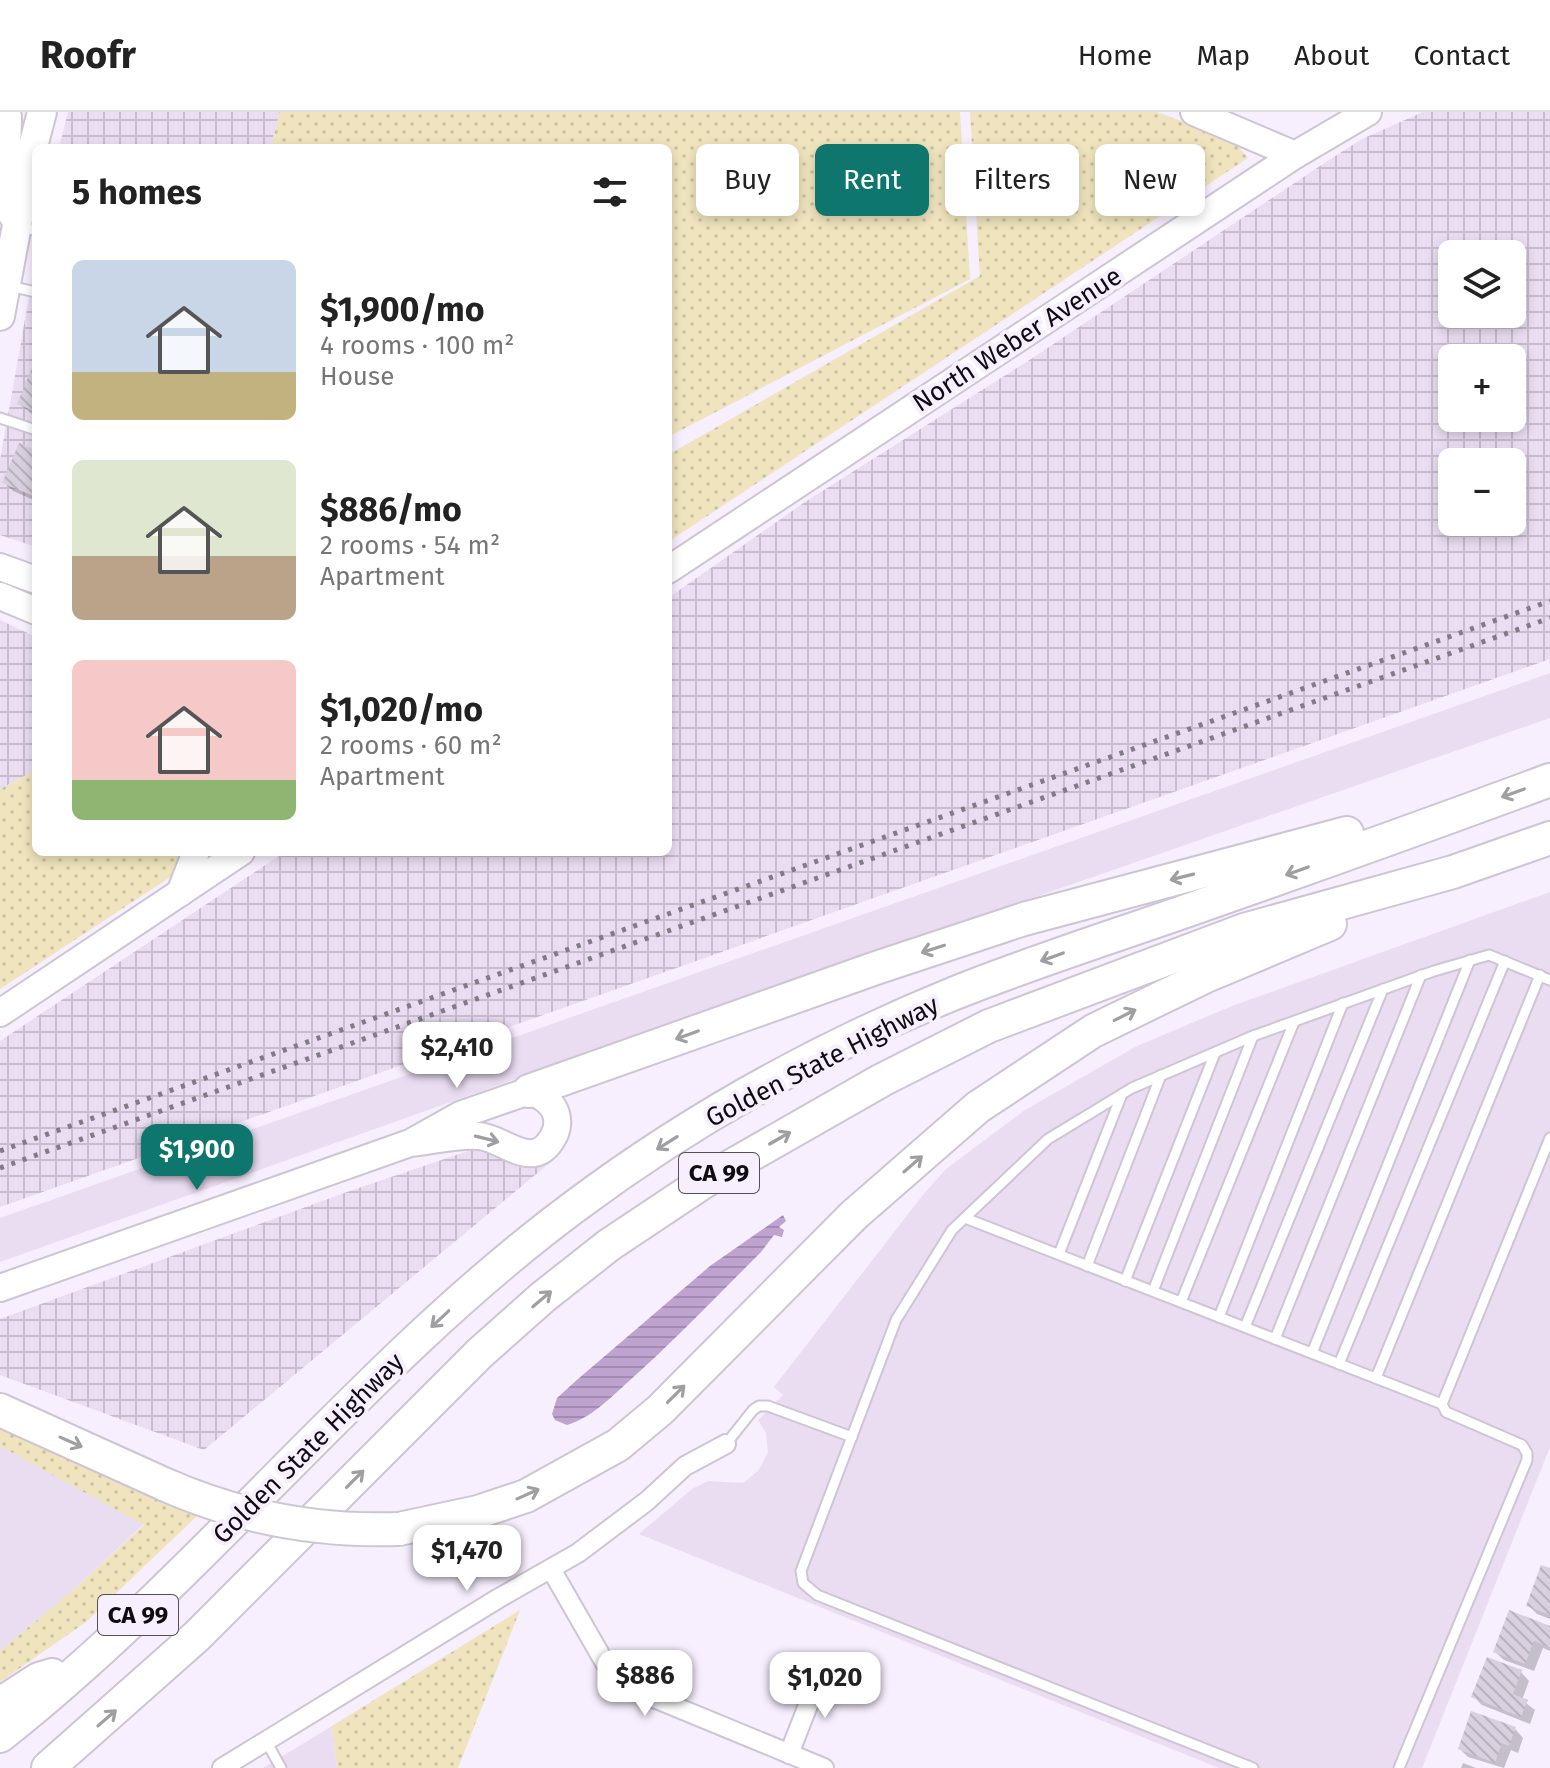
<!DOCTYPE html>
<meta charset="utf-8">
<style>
:root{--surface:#fff;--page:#f6f6f6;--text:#222;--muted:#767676;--line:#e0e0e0;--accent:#0f766e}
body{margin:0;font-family:"Fira Sans",sans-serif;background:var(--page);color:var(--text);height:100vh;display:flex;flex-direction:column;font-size:30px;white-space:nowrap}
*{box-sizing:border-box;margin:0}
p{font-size:26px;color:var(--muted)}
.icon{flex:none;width:44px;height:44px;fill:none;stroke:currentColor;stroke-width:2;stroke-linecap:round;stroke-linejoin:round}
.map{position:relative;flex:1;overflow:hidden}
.drawer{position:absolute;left:32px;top:32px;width:640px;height:712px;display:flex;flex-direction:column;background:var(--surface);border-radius:12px;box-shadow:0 4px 12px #0003}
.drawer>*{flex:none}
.top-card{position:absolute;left:696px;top:32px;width:734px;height:72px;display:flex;gap:16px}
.buttons{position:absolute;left:1438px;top:128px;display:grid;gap:16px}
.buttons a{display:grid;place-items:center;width:88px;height:88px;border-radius:12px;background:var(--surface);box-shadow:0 4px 12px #0003;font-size:40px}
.price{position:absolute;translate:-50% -68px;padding:0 18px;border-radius:16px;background:#fff;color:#222;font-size:26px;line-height:52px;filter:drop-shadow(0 2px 4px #0008)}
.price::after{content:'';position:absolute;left:50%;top:48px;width:24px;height:18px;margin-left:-12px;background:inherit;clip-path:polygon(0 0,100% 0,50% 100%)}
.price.active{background:var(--accent);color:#fff}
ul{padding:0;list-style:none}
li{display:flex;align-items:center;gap:24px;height:200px;padding:0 40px}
li span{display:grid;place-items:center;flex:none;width:224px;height:160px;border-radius:12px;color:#555}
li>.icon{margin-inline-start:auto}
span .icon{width:96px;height:96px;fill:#fffc;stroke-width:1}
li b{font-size:34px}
h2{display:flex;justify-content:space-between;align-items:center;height:96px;padding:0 40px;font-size:34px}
.chip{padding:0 28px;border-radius:12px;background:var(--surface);box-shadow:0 4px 12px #0003;font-size:28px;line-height:72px}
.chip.active{background:var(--accent);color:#fff}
header{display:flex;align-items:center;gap:48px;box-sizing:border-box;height:112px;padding:0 40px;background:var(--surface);border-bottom:2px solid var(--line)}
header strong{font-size:38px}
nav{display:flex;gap:44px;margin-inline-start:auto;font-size:28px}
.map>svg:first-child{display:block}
.built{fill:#eaddf2}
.industrial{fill:url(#industrial-grid);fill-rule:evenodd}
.grass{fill:url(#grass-dots)}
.water{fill:url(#water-rules)}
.shadow{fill:#0003}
.building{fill:url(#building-back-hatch)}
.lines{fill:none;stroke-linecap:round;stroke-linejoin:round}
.lane-casing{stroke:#cec5d4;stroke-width:13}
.street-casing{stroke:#cec5d4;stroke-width:22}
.secondary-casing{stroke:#cec5d4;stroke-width:30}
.primary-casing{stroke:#cec5d4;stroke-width:32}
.highway-casing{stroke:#cec5d4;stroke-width:36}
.lane{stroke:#fff;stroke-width:9}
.street{stroke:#fff;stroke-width:18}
.secondary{stroke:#fff;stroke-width:26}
.primary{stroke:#fff;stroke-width:28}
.highway{stroke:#fff;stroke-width:32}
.rail{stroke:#817b85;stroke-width:5;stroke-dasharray:4 8;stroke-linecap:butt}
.highway-bridge-casing{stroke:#cec5d4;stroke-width:36;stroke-linecap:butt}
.highway-bridge{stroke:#fff;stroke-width:32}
.oneway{stroke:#9f9ea0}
.labels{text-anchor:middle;stroke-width:8;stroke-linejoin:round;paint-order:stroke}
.shield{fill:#f7eefe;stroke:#555058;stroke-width:2}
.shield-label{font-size:24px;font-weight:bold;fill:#0f0c11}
.street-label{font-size:26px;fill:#0f0c11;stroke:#f7eefe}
</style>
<header>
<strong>Roofr</strong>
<nav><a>Home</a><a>Map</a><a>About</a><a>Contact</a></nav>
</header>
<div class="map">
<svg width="1550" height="1656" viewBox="0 0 1550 1656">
<defs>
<pattern id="industrial-grid" width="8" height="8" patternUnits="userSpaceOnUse" patternTransform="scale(2)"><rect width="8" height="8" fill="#eaddf2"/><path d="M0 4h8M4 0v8" fill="none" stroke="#c8bcce"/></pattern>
<pattern id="grass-dots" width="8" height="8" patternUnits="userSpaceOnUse" patternTransform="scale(2)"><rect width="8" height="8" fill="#efe4bd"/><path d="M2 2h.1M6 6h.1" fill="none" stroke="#ccc2a1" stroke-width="1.8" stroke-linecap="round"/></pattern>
<pattern id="water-rules" width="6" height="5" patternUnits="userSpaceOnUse" patternTransform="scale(2)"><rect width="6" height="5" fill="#bda3ce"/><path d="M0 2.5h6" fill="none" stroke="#a18bb0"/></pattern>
<pattern id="building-back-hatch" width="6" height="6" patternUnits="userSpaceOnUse" patternTransform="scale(2)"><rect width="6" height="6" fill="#d9d0df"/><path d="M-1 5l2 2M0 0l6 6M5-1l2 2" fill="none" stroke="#b9b1be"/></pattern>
</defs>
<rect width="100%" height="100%" fill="#f7eefe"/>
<!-- built -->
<g class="built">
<polygon points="1550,561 1550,606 682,908 0,1150 0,1106"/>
<polygon points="1550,780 1550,1335 1422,1656 1219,1656 639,1422 692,1377 708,1369 743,1371 758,1359 768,1341 766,1321 758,1308 783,1283 774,1275 922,1084 946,1057 1025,998 1137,934 1232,894"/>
<polygon points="0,1334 144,1412 80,1472 0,1539"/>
<polygon points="332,1614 337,1656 263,1656"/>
</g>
<!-- industrial -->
<g class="industrial">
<polygon points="68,0 280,0 270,36 59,36"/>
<path d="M1423 0H1550V547L0 1095V929L285 740H668V486L805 390 1028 249 1329 48 1362 27ZM1452 142H1512V202H1452ZM1452 246H1512V306H1452ZM1512 350V410H1452V350Z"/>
<polygon points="36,146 36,435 0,423 0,348"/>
<polygon points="0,508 36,525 36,658 0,677"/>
<polygon points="480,1037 518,1055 527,1056 537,1054 556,1041 558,1044 204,1338 0,1263 0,1207 347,1080 468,1039"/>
</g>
<!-- grass -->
<g class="grass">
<polygon points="280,0 960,0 970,167 668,325 668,36 270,36"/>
<polygon points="970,0 1157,0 1232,28 1248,46 668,430 668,343 980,164"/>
<polygon points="36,658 36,740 183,740 175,762 0,877 0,677"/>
<polygon points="0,1317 166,1391 198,1403 86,1510 0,1570 0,1539 80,1472 144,1413 0,1334"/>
<polygon points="520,1498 458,1656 337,1656 332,1614"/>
</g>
<!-- water -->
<path class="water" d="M783 1103 786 1109 779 1115 784 1118 782 1125 774 1123 761 1140C717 1184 674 1229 628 1270 610 1286 591 1306 567 1313L555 1308 552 1302 557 1286 578 1267 710 1154Z"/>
<!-- shadow -->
<g class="shadow">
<polygon points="36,251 36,305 19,292"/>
<polygon points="36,340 36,389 13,379 5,371"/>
<polygon points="1550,1459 1550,1507 1537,1502 1528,1493"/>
<polygon points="1550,1516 1550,1539 1543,1536 1534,1559 1504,1548 1495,1540"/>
<polygon points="1521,1560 1529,1569 1522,1588 1535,1598 1530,1612 1482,1593 1473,1584"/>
<polygon points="1515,1617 1523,1626 1518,1641 1511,1638 1504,1656 1468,1645 1460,1637"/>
<polygon points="1463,1651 1476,1656 1461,1656"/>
</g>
<!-- building -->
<g class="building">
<polygon points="36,246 36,300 17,292"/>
<polygon points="19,331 36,338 36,385 2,371"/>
<polygon points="1541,1453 1550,1456 1550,1503 1526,1494"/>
<polygon points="1509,1498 1550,1514 1550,1535 1534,1529 1525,1552 1493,1540"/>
<polygon points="1487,1545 1522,1558 1513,1582 1528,1588 1521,1605 1471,1585"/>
<polygon points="1471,1599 1516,1615 1509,1634 1502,1631 1495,1651 1458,1637"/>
</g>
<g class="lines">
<defs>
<g id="lane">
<polyline points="20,113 36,119"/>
<polyline points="9,174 36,180"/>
<polyline points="0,306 36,318"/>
<polyline points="965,1106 1442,1292"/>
<polyline points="1059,1142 1122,982"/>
<polyline points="1087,1154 1161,963"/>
<polyline points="1125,1169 1215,941"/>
<polyline points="1153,1179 1253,924"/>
<polyline points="1181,1190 1294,910"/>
<polyline points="1219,1205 1343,891"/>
<polyline points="1245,1215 1383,877"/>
<polyline points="1275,1227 1421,863"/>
<polyline points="1312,1241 1470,848"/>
<polyline points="1339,1252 1505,849"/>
<polyline points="1376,1266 1540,863"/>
<polyline points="726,1332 753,1298 759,1294 768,1294 852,1325"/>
<polyline points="266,1629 281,1656"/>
<polyline points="1253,1656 817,1483 803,1471 801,1459 896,1208 952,1118 1048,1027 1132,976 1253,924 1434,859 1489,843 1550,868"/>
<polyline points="1399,1656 1527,1348 1527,1341 1522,1333 1446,1300 1442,1292 1550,1026"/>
</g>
<g id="street">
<polyline points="551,1457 605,1551 625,1574 824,1656"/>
<polyline points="789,1642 821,1560"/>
<polyline points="222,1656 499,1486 578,1441 647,1389 685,1354 726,1332"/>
</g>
<g id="secondary">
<polyline points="1194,0 1295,43"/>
<polyline points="0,455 36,468"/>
<polyline points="668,458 1295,43 1368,0"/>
<polyline points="0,484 36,499"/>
<polyline points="180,781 196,740"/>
<polyline points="0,901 241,740"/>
<path d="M0 1176 410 1031 460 1003 529 979C539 983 548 987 554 997 559 1007 558 1018 552 1027 532 1060 504 1026 479 1024 457 1022 432 1029 410 1031"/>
</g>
<g id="primary">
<polyline points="7,5 5,86 13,103"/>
<polyline points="0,204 28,54 42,0"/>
</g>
<g id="highway">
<polyline points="529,979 876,856 1024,807 1347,721"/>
<polyline points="0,1298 166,1373"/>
<polyline points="399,1417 478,1400 526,1384 618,1333 660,1298 854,1103 978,995 1093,919 1204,865 1330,812"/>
<polyline points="0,1592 39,1567 52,1563"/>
<path d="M0 1624C205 1462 365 1250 574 1095 690 1008 820 936 955 881 1035 849 1118 823 1200 794 1317 753 1434 711 1550 668"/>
<polyline points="48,1656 197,1524 480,1241 543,1185 609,1133 705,1069 882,968 989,914 1244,818 1453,760 1550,726"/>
</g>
</defs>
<!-- lane casing -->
<use href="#lane" class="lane-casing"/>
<!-- street casing -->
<use href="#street" class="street-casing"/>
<!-- secondary casing -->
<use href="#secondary" class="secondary-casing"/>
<!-- primary casing -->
<use href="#primary" class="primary-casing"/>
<!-- highway casing -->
<use href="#highway" class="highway-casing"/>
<!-- lane -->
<use href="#lane" class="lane"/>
<!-- street -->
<use href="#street" class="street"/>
<!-- secondary -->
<use href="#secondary" class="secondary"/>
<!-- primary -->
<use href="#primary" class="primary"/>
<!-- highway -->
<use href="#highway" class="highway"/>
<!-- rail -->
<g class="rail">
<polyline points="0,1039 1550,489"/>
<polyline points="0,1056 1550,506"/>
</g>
<defs>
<path id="highway-bridge" d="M166 1373C241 1406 316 1420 399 1417"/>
</defs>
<!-- highway-bridge casing -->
<use href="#highway-bridge" class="highway-bridge-casing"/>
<!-- highway-bridge -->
<use href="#highway-bridge" class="highway-bridge"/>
</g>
<!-- one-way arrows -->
<defs><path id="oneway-shaft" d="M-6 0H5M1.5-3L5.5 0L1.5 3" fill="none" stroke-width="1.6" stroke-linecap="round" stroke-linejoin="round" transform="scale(2)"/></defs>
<g class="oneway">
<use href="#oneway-shaft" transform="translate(1513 681) rotate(160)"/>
<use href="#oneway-shaft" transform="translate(1297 759) rotate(160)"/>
<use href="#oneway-shaft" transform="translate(1182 765) rotate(166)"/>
<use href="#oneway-shaft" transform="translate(933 837) rotate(162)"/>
<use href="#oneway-shaft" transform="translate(1052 845) rotate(160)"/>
<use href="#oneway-shaft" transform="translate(1125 903) rotate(-27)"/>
<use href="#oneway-shaft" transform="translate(687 923) rotate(160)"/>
<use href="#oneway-shaft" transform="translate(780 1026) rotate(-30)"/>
<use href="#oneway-shaft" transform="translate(487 1027) rotate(14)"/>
<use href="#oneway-shaft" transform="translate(667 1031) rotate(148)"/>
<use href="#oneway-shaft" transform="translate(913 1052) rotate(-41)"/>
<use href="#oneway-shaft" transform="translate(542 1187) rotate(-40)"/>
<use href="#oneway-shaft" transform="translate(440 1207) rotate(137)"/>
<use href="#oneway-shaft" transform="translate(676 1282) rotate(-45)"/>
<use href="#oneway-shaft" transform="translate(71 1330) rotate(24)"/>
<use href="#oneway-shaft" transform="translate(355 1367) rotate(-45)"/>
<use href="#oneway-shaft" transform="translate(528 1382) rotate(-24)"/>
<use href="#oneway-shaft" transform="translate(107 1606) rotate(-41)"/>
</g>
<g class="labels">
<!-- shield labels -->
<g class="shield">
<rect x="679" y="1041" width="80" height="40" rx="6"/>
<rect x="98" y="1483" width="80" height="40" rx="6"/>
</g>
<g class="shield-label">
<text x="719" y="1069">CA 99</text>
<text x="138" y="1511">CA 99</text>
</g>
<!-- street labels -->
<g class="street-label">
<text transform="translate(1017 227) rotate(-33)" y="9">North Weber Avenue</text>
<text transform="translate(822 949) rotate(-27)" y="9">Golden State Highway</text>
<text transform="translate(308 1336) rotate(-45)" y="9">Golden State Highway</text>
</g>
</g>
</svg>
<div class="buttons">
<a><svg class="icon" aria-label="layers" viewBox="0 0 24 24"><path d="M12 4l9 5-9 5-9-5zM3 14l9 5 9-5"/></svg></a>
<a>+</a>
<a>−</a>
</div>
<b class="price" style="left:457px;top:978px">$2,410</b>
<b class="price active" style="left:197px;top:1080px">$1,900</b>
<b class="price" style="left:467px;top:1481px">$1,470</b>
<b class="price" style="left:645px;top:1606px">$886</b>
<b class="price" style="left:825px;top:1608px">$1,020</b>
<div class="top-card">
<a class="chip">Buy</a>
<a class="chip active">Rent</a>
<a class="chip">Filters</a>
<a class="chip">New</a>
</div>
<section class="drawer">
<h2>5 homes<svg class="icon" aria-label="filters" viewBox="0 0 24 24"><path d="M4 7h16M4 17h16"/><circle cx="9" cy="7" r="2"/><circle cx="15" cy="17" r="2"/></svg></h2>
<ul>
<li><span style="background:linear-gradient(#c9d6e8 70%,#c2b280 0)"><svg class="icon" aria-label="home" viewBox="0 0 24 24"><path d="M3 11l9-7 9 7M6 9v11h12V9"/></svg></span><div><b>$1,900/mo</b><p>4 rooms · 100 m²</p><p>House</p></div></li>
<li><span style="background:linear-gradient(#dfe7d0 60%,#b9a48a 0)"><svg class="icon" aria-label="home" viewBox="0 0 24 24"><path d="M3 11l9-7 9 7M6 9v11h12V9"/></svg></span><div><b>$886/mo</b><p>2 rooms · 54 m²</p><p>Apartment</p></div></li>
<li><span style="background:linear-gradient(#f6c9c9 75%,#8fb573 0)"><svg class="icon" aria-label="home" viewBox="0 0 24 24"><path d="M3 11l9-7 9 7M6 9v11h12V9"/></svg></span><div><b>$1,020/mo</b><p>2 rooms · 60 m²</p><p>Apartment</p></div></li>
</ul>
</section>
</div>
